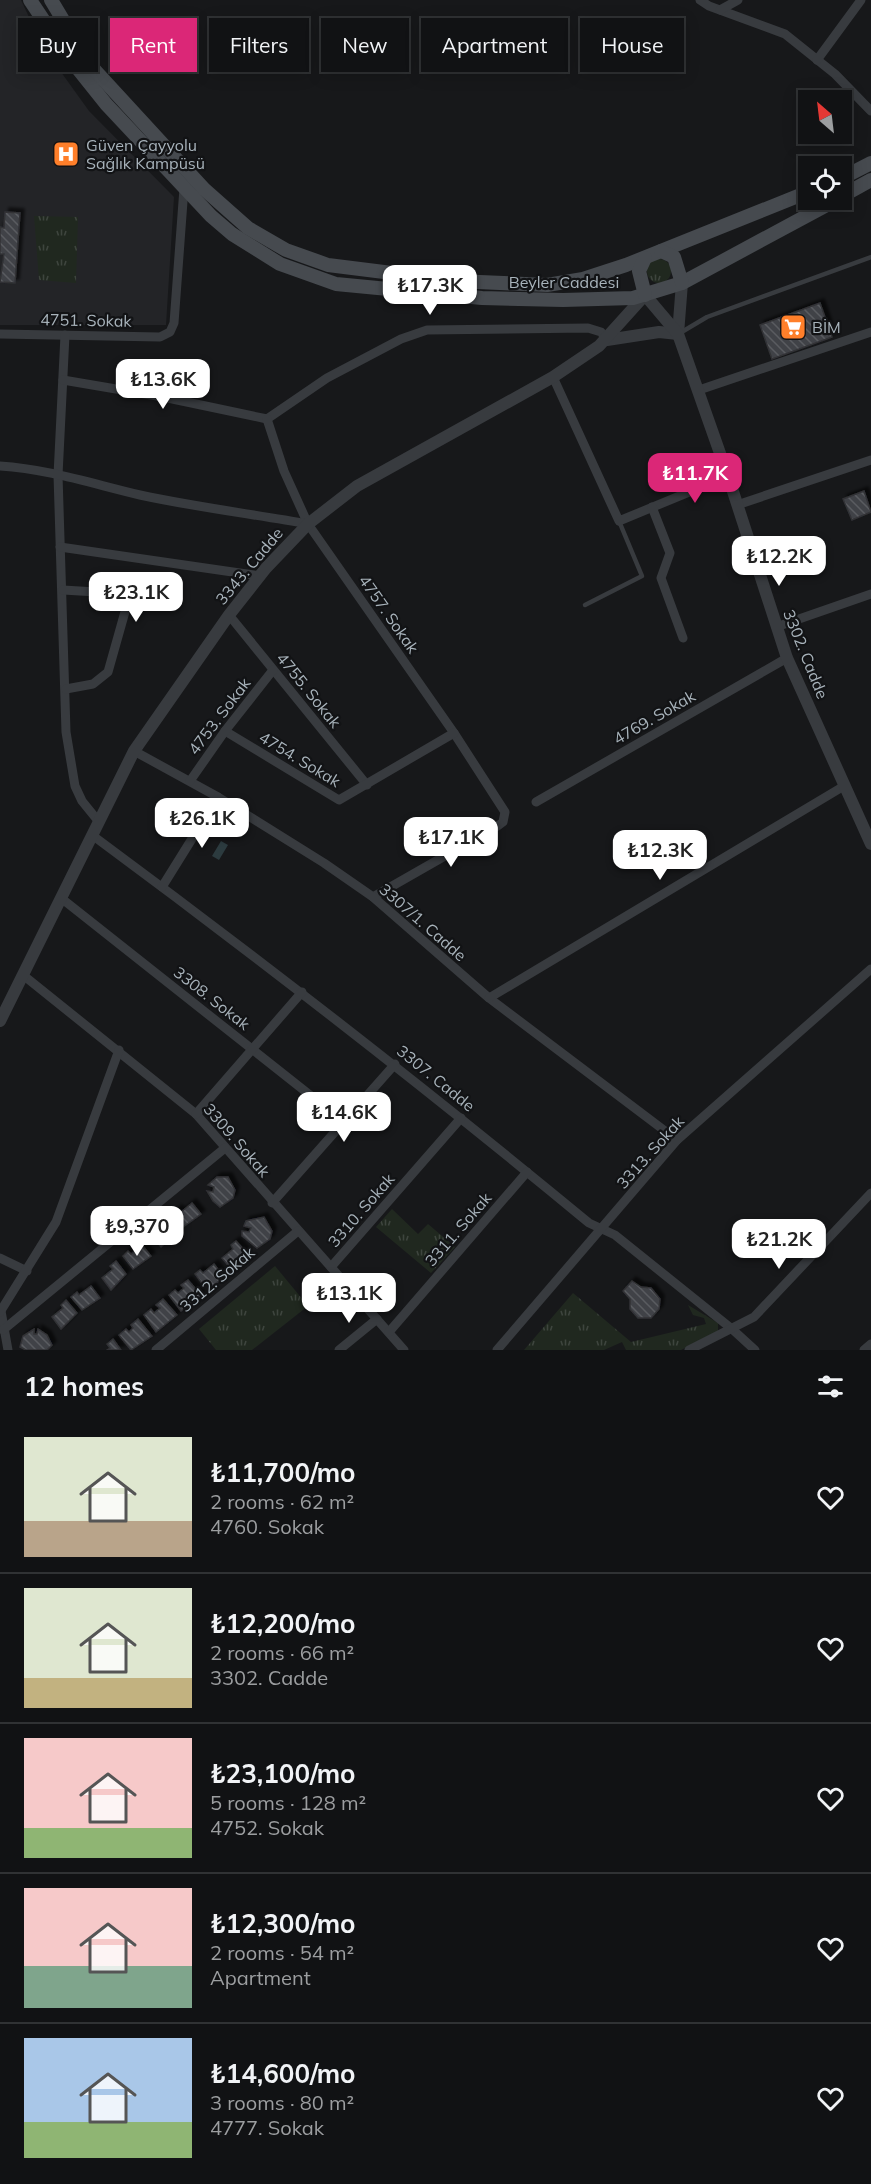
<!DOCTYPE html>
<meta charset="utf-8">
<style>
:root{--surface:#111214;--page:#1e2022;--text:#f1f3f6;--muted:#9c9ea0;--line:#303234;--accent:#db2777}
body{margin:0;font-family:Mulish,sans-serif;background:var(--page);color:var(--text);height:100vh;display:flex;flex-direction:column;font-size:22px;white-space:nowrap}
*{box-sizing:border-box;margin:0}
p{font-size:20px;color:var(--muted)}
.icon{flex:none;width:33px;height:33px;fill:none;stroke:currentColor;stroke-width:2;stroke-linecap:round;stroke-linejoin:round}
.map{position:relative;height:1350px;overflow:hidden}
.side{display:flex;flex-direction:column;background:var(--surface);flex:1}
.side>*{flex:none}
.hud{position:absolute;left:18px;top:18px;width:836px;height:54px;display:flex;gap:12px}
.needle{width:39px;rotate:332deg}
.buttons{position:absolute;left:798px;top:90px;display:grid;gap:12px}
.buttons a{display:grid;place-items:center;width:54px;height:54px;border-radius:0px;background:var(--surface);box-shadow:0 3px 15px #0003,0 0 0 2px var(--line);font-size:30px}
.price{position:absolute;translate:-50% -51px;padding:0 14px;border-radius:12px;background:#fff;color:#222;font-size:20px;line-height:39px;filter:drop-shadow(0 2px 3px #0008)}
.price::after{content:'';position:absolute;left:50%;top:36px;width:18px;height:14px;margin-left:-9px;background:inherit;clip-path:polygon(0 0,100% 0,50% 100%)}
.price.active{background:var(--accent);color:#fff}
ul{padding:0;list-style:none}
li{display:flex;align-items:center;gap:18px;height:150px;padding:0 24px}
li+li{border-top:2px solid var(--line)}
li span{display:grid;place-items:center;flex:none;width:168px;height:120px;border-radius:0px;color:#555}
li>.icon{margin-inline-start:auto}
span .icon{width:72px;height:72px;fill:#fffc;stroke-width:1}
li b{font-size:26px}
h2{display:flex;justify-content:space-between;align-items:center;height:72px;padding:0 24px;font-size:26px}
.pill{padding:0 21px;border-radius:0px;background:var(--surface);box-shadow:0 3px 15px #0003,0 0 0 2px var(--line);font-size:21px;line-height:54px}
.pill.active{background:var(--accent);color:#fff}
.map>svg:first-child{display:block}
.built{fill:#232427}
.grass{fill:url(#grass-tufts)}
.water{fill:#2c3b3f}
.building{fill:url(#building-back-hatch);stroke:#313236;stroke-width:1.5;filter:url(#shadow)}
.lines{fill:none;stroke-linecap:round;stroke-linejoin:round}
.service{stroke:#383b3f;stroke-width:4.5}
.minor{stroke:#383b3f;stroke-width:9}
.tertiary{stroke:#383b3f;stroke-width:12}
.secondary{stroke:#464a4f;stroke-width:14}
.labels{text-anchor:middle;stroke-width:4.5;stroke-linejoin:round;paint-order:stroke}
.poi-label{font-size:16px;fill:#a8b3bb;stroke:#121315;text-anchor:start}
.street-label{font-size:16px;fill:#a8b3bb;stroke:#121315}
</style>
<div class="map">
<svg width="871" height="1350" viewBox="0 0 871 1350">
<defs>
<pattern id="grass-tufts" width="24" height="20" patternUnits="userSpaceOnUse" patternTransform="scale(1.5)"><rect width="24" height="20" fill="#20281f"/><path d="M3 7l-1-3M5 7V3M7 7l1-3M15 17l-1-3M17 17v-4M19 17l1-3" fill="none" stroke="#3e453e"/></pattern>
<pattern id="building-back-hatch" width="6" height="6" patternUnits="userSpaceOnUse" patternTransform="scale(1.5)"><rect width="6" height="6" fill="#414347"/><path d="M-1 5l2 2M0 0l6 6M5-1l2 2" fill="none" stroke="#5a5c60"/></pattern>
<filter id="shadow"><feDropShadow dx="4" dy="-4" stdDeviation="1.5" flood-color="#0009"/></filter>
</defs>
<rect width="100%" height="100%" fill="#17181a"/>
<!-- built -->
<polygon class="built" points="0,0 21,0 43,47 89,111 174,197 166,325 0,325"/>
<!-- grass -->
<g class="grass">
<polygon points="34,216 78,217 76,283 39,280"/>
<circle cx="659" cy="271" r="12"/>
<polygon points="392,1209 418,1234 428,1224 455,1247 431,1273 376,1227"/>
<polygon points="275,1266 308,1306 252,1350 216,1350 199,1329"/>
<polygon points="573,1293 631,1342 706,1324 704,1318 693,1315 688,1305 718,1323 718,1331 681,1350 626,1350 622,1342 604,1350 524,1350"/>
</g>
<!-- water -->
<polygon class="water" points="221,841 228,845 219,860 212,856"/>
<!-- building -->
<g class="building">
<polygon points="5,212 20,213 15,283 0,282 4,254 0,254 0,227 4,228"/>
<polygon points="820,303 832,337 772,359 760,325"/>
<polygon points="864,491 871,512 852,520 843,499"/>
<polygon points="217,1177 228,1177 235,1190 233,1198 220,1207 213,1201 207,1191 213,1192 214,1187 208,1185"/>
<polygon points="192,1203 201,1214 183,1227 172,1214 178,1209 181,1212"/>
<polygon points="264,1217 272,1231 270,1239 257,1248 242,1236 242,1231 249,1232 251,1228 244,1226 246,1221"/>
<polygon points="166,1219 177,1232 161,1247 152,1236 163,1227 160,1223"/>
<polygon points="236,1241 246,1252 242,1255 245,1259 232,1270 222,1258 233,1249 231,1245"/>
<polygon points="142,1245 151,1256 133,1269 123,1256 128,1251 131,1254"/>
<polygon points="116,1261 126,1274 111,1290 102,1278 113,1269 110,1266"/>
<polygon points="214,1264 224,1277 211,1287 208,1283 204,1286 195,1274 200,1270 203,1273"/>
<polygon points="188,1280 201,1295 181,1311 169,1295 175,1290 178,1293 184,1288 181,1285"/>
<polygon points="632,1281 641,1287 651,1288 660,1299 659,1309 651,1318 638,1318 630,1309 630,1299 623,1291"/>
<polygon points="91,1286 100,1298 82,1310 71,1297 77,1292 79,1295"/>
<polygon points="163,1299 177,1315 156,1332 144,1315 151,1309 154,1313 160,1308 156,1305"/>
<polygon points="66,1300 77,1313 61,1329 52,1317 63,1308 61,1305"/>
<polygon points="138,1319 152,1336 131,1350 119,1335 126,1329 129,1332 133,1328 131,1325"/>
<polygon points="34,1329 34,1334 37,1334 38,1329 47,1335 52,1345 47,1350 26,1350 20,1347 23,1336"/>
<polygon points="113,1339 121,1350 107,1350 110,1348 107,1344"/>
</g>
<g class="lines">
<!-- service -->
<g class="service">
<polyline points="680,333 707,317 871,257"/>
<polyline points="585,605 642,576 619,521"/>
</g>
<!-- minor -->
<g class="minor">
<polyline points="700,0 709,6 785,34 835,74 871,111"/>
<polyline points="720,10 738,0"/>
<polyline points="817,60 861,0"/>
<polyline points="0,334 160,337 170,332 174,323 184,188"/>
<polyline points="65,335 58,475 66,732 75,786 82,801 99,822"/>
<polyline points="553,377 619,521 728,476"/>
<polyline points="63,380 163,397 267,419 327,378 401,339 427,330 588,328 601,332 607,340"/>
<polyline points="699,390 871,332"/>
<polyline points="267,419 284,471 308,524 454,733 505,812 503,822 499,825 373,897"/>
<path d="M0 466C48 469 93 484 140 495 195 507 252 514 308 524"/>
<polyline points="737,505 871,460"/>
<polyline points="652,507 670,553 661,578 683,638"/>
<polyline points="60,547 260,576"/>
<polyline points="63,590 130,594 108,672 93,684 66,689"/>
<polyline points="229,615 367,785"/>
<polyline points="776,627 871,594"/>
<polyline points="225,731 339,800 454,733"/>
<polyline points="134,751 218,797 324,863 373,897 489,998 677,1140"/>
<polyline points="190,781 225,731 273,670"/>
<polyline points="536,802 787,658"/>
<path d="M92 835C261 960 427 1089 589 1223L615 1235 732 1329 755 1350"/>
<polyline points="162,887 218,797"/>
<polyline points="61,898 344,1122"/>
<polyline points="23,975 196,1114 404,1350"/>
<polyline points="489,998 844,786"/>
<polyline points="196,1114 302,992"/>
<polyline points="272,1203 395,1064"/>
<polyline points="0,1258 27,1271"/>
<polyline points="331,1267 461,1118"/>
<polyline points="1,1311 8,1350"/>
<polyline points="0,1312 56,1222 119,1050"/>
<polyline points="3,1330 225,1148"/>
<polyline points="389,1332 527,1172"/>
<polyline points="156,1350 298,1231"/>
<polyline points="339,1350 377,1319"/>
<polyline points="497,1350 677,1140 871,969"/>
<polyline points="689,1350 754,1317 871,1193"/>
<polyline points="864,1350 871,1344"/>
</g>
<!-- tertiary -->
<g class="tertiary">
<polyline points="678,334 682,283"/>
<polyline points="607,340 659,332 678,334"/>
<polyline points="0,1021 134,751 229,615 266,568 308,524 357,486 553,377 599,346 645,295 678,334 728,476 787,658 871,844"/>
</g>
<!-- secondary -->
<g class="secondary">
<polyline points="30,0 66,54 106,104 211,216 232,234 280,264 336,284 482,298 563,300 633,298 682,283 836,200"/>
<polyline points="51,0 90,65 204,189 248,228 286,250 328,265 456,281 547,285 583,279 626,265 808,192"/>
<polyline points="842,178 871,163"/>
<polyline points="842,196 871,180"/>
<polyline points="661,251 674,257 682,283"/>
<polyline points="645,258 639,271 645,295"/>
</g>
</g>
<!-- icons -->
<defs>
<symbol id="hospital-square" viewBox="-11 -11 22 22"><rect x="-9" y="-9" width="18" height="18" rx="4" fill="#ff7f2a" stroke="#121315"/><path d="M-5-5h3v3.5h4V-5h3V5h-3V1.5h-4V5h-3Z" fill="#fff"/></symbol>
<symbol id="supermarket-square" viewBox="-11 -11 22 22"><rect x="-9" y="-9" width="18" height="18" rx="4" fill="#ff7f2a" stroke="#121315"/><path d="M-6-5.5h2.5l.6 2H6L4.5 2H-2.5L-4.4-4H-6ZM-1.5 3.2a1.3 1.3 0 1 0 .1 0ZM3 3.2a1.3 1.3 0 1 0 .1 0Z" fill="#fff"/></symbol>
</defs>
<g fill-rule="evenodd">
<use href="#hospital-square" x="51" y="139" width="30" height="30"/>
<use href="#supermarket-square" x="778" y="312" width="30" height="30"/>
</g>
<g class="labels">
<!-- poi labels -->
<g class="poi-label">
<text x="86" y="151">Güven Çayyolu<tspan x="86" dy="18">Sağlık Kampüsü</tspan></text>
<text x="812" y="333">BİM</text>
</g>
<!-- street labels -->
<g class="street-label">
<text x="564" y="288">Beyler Caddesi</text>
<text transform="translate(86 320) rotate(1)" y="6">4751. Sokak</text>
<text transform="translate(249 566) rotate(-50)" y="6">3343. Cadde</text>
<text transform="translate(389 614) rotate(55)" y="6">4757. Sokak</text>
<text transform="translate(806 654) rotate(68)" y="6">3302. Cadde</text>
<text transform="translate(309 690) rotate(51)" y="6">4755. Sokak</text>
<text transform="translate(219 716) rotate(-53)" y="6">4753. Sokak</text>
<text transform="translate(654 717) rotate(-30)" y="6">4769. Sokak</text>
<text transform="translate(300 759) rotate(31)" y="6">4754. Sokak</text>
<text transform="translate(423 922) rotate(41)" y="6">3307/1. Cadde</text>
<text transform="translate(212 998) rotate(38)" y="6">3308. Sokak</text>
<text transform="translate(436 1078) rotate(39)" y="6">3307. Cadde</text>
<text transform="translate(237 1140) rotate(49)" y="6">3309. Sokak</text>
<text transform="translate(650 1152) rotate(-48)" y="6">3313. Sokak</text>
<text transform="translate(361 1210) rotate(-49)" y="6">3310. Sokak</text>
<text transform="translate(458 1229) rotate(-49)" y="6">3311. Sokak</text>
<text transform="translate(217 1279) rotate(-40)" y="6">3312. Sokak</text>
</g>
</g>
</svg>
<div class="buttons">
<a><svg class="needle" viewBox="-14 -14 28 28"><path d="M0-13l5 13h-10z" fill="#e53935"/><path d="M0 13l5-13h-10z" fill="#9c9ea0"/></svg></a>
<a><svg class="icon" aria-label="locate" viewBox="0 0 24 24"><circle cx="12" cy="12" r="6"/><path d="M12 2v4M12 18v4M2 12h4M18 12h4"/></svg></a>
</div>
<b class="price" style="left:430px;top:316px">₺17.3K</b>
<b class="price" style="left:163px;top:410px">₺13.6K</b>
<b class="price active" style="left:695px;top:504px">₺11.7K</b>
<b class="price" style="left:779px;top:587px">₺12.2K</b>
<b class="price" style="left:136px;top:623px">₺23.1K</b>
<b class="price" style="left:202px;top:849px">₺26.1K</b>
<b class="price" style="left:451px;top:868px">₺17.1K</b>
<b class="price" style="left:660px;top:881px">₺12.3K</b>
<b class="price" style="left:344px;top:1143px">₺14.6K</b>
<b class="price" style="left:137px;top:1257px">₺9,370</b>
<b class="price" style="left:779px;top:1270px">₺21.2K</b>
<b class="price" style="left:349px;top:1324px">₺13.1K</b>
<div class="hud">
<a class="pill">Buy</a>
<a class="pill active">Rent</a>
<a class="pill">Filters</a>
<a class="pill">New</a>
<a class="pill">Apartment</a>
<a class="pill">House</a>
</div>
</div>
<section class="side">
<h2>12 homes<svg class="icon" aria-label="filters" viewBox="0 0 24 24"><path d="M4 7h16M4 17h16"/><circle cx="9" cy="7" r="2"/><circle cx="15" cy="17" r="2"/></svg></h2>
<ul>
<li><span style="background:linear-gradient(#dfe7d0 70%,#b9a48a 0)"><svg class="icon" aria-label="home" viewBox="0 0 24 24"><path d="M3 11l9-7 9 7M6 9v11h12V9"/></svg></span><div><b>₺11,700/mo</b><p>2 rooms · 62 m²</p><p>4760. Sokak</p></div><svg class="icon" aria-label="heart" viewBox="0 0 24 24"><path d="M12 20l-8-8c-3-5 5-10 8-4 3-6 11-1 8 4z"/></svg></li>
<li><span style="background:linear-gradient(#dfe7d0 75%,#c2b280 0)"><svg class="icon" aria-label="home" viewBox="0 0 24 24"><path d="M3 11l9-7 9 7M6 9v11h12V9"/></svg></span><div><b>₺12,200/mo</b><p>2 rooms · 66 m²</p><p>3302. Cadde</p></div><svg class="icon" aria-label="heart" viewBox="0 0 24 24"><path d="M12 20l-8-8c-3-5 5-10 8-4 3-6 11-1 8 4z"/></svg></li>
<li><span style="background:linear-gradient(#f6c9c9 75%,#8fb573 0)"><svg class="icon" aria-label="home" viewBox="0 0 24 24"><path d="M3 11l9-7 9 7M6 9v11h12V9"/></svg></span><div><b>₺23,100/mo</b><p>5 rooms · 128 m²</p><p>4752. Sokak</p></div><svg class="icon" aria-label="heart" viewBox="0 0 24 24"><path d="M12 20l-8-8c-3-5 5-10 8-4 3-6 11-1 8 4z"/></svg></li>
<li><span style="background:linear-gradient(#f6c9c9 65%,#7fa58c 0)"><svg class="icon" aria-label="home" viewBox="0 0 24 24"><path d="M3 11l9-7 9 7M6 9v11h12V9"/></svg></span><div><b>₺12,300/mo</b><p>2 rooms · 54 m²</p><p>Apartment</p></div><svg class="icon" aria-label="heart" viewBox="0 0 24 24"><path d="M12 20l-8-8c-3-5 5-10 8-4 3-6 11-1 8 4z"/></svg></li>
<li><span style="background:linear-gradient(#a9c7e8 70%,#8fb573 0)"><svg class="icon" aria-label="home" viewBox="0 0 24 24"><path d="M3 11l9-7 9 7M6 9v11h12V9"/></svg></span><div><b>₺14,600/mo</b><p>3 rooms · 80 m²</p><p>4777. Sokak</p></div><svg class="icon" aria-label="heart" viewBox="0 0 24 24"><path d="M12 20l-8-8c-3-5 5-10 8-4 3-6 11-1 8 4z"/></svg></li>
</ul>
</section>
